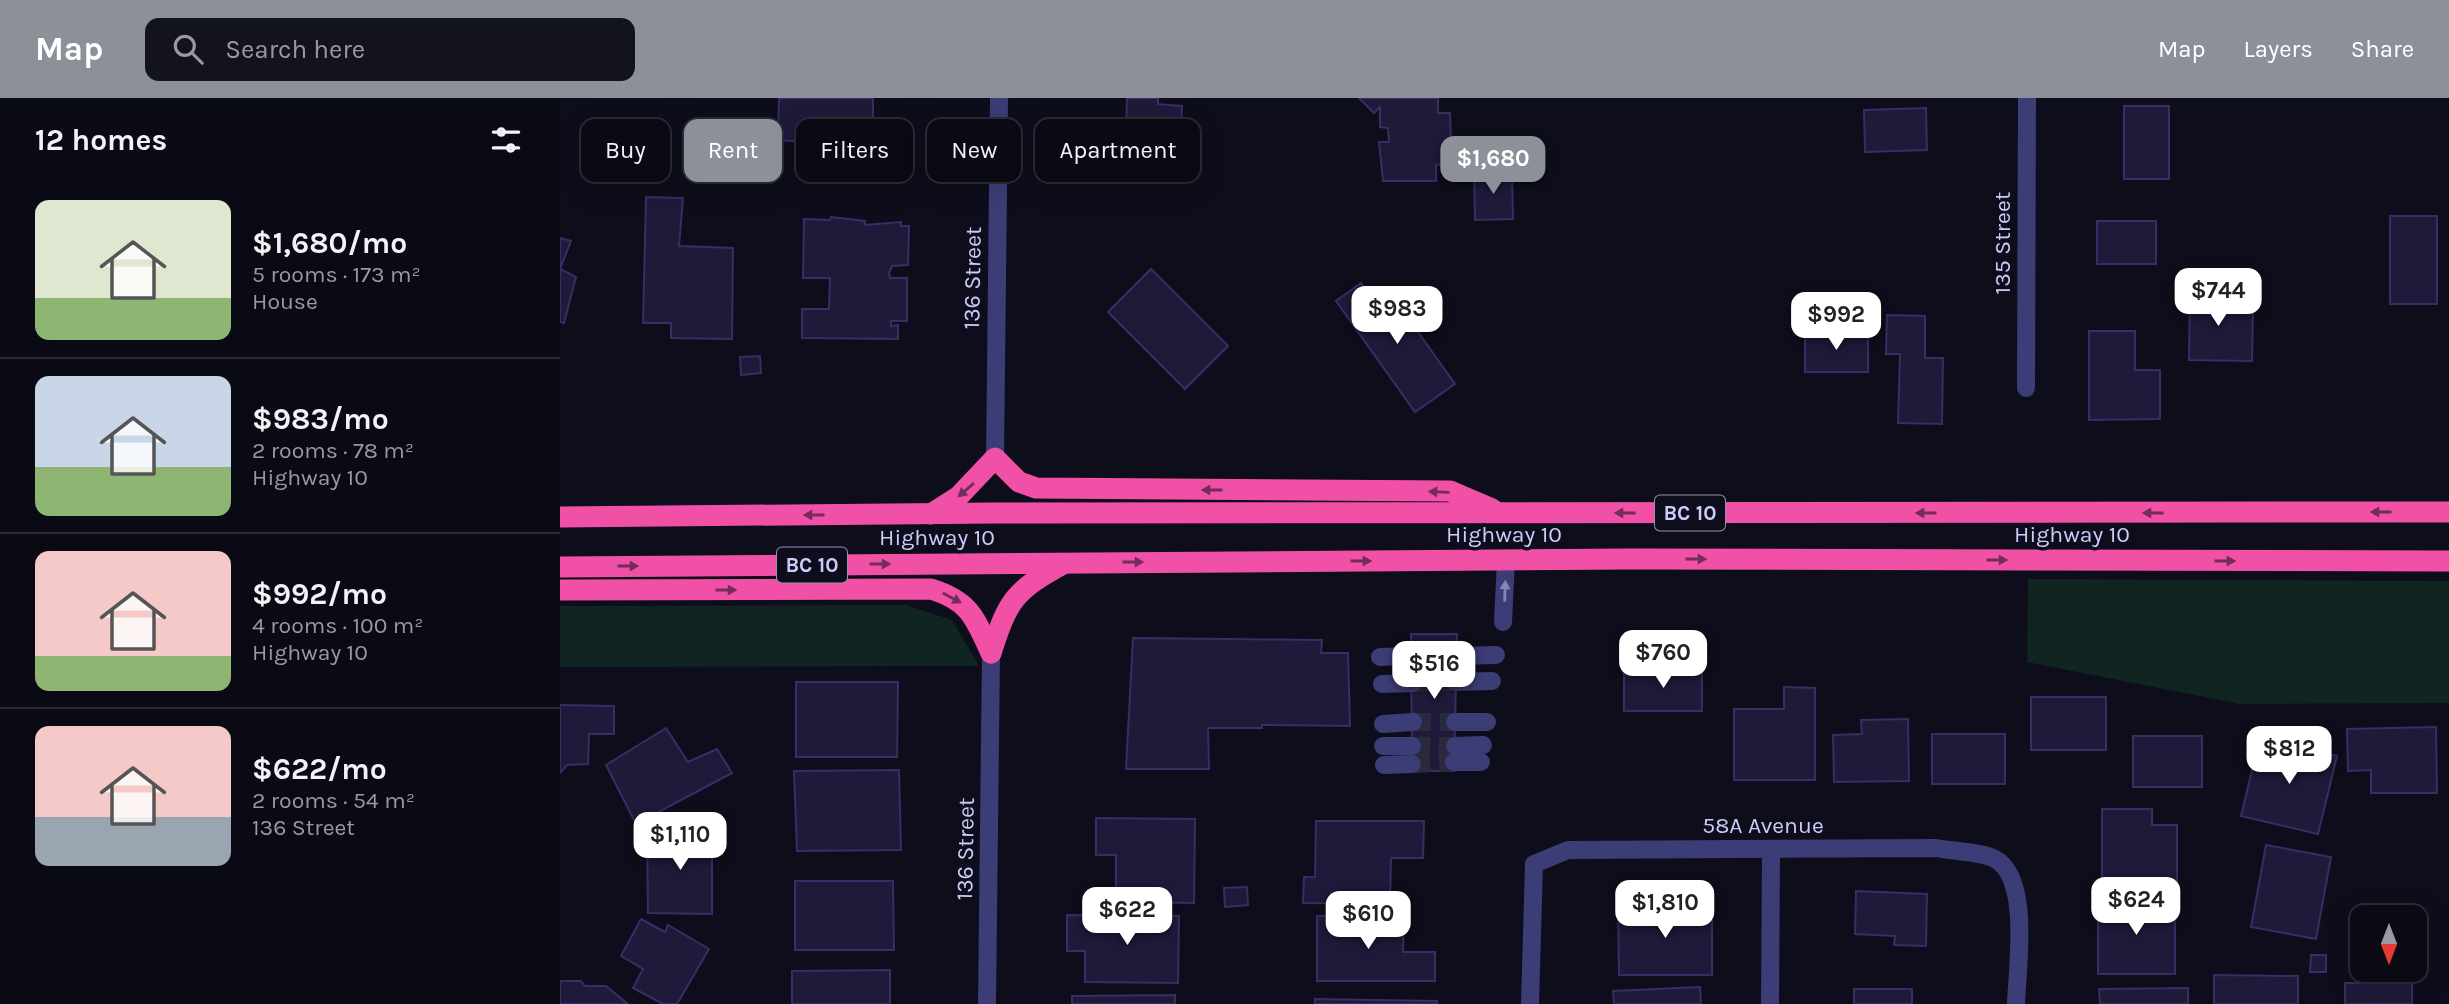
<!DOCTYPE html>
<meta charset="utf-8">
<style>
:root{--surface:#0a0a14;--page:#13131d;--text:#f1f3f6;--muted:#999aa0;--line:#2a2b34;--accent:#8c9099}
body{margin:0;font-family:Karla,sans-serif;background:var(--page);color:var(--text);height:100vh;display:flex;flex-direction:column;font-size:26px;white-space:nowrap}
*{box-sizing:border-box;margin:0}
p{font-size:23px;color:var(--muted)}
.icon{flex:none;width:38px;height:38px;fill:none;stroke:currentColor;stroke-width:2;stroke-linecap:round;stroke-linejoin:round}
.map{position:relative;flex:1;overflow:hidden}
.details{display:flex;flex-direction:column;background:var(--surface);width:560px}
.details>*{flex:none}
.hud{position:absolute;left:21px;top:21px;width:665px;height:63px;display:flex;gap:14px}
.needle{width:46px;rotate:180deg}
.fabs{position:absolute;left:1790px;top:807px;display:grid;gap:14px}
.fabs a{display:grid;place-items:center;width:77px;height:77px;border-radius:14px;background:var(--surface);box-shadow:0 7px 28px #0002,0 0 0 2px var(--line);font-size:35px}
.price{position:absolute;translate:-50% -60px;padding:0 16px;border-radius:14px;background:#fff;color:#222;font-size:23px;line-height:46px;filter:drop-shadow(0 2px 4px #0008)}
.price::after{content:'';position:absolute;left:50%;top:42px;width:21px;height:16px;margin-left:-10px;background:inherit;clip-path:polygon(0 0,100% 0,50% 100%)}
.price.on{background:var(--accent);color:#fff}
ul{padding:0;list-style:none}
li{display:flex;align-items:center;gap:21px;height:175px;padding:0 35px}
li+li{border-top:2px solid var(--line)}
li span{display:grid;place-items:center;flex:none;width:196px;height:140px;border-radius:14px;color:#555}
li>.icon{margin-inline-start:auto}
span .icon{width:84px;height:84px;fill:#fffc;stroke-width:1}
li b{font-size:30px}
h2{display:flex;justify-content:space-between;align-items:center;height:84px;padding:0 35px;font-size:30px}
.chip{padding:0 24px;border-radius:14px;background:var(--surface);box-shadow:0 7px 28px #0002,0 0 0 2px var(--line);font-size:24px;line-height:63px}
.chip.on{background:var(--accent);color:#fff}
header{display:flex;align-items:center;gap:42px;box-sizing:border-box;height:98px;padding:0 35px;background:var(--accent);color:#fff}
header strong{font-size:33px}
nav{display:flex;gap:38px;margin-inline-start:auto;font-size:24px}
.search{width:490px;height:63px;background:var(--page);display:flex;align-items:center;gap:18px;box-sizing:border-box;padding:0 24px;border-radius:14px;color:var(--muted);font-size:26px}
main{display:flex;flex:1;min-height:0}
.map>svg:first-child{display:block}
.green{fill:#102422}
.building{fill:#1f1a3a;stroke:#362e64;stroke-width:2}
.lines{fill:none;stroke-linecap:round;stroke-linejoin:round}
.minor-tunnel{stroke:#2b2a3c;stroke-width:18;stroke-dasharray:18 9;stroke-linecap:butt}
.minor{stroke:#3c3d76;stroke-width:18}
.highway{stroke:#f051a6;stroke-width:21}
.oneway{fill:#742c5a}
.oneway2{fill:#8584b8}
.labels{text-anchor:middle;stroke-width:7;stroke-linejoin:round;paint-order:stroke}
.shield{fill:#0e0d1b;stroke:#9492b7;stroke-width:2}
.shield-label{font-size:21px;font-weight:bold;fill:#cecbfa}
.street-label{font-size:23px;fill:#cecbfa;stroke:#0e0d1b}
</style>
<header>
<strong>Map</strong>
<div class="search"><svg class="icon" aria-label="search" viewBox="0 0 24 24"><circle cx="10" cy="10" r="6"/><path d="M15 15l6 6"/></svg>Search here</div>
<nav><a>Map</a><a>Layers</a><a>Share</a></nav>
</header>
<main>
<section class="details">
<h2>12 homes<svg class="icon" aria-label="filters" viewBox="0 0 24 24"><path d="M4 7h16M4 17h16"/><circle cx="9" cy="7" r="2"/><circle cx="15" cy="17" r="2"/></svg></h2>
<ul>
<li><span style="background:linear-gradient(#dfe7d0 70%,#8fb573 0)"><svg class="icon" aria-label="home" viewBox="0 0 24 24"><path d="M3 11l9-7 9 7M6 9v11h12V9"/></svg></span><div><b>$1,680/mo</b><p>5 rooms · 173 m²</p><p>House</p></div></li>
<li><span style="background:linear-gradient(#c9d6e8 65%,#8fb573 0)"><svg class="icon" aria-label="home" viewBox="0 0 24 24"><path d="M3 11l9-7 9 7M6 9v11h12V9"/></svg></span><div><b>$983/mo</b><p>2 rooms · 78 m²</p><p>Highway 10</p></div></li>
<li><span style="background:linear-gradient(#f6c9c9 75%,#8fb573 0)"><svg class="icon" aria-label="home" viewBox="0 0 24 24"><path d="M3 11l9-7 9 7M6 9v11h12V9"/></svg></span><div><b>$992/mo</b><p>4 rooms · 100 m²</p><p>Highway 10</p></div></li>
<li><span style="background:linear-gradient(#f6c9c9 65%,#9aa5b1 0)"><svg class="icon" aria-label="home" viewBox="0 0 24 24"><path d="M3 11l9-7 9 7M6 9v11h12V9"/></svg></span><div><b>$622/mo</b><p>2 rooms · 54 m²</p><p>136 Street</p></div></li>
</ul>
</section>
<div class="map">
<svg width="1889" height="906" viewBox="0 0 1889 906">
<rect width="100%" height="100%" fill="#0e0d1b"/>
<!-- green -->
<g class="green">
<polygon points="1468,481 1889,483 1889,605 1680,606 1467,564"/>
<polygon points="346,507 392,522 419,568 0,569 0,508"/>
</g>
<!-- building -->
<g class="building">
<polygon points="219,0 313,0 313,33 308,33 307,48 218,42"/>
<polygon points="567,0 598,0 598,6 622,8 619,80 565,78"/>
<polygon points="799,0 878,0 878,15 890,15 891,44 884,44 884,66 876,67 876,83 823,83 819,44 829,44 828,30 820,29 820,9 814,15"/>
<rect x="1564" y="8" width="45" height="73"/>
<polygon points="1366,10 1367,52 1305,54 1304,12"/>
<polygon points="914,75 952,75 953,121 915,122"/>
<polygon points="86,99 123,100 119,148 173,150 172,241 111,240 111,225 83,225"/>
<rect x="1830" y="118" width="47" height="88"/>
<polygon points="271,119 305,123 305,127 341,124 341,128 349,128 348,167 332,168 329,175 330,180 347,180 347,223 331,223 331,228 338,227 338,241 242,240 242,211 269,211 270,180 243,180 244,121 270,122"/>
<rect x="1537" y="123" width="59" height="43"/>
<polygon points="0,140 11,143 0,171 16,179 4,225 0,224"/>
<polygon points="591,171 668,248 625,291 548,214"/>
<polygon points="1630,184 1654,184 1653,210 1693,210 1692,263 1629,262"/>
<polygon points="801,185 816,206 831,196 895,286 855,314 776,203"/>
<polygon points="1327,217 1365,218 1365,260 1383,260 1382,326 1338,325 1340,256 1326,256"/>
<rect x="1245" y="233" width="63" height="41"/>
<polygon points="1529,233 1575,233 1575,272 1600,272 1600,321 1529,322"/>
<polygon points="200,258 201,275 181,277 180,259"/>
<polygon points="851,536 897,536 894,673 852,673"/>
<polygon points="573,540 762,542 761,555 788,555 790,628 702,627 702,630 648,630 649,671 566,671"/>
<rect x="1064" y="572" width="78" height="41"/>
<polygon points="236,584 338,584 337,659 236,659"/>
<polygon points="1224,589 1255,590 1255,682 1174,682 1174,611 1224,611"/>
<rect x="1471" y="599" width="75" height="53"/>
<polygon points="0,607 54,608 54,636 29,636 28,666 7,667 0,675"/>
<polygon points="1348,621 1349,683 1274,684 1273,637 1302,636 1301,622"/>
<polygon points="1876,629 1877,695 1811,695 1811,672 1788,673 1787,631"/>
<polygon points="106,630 128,664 157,651 172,675 76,726 46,667"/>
<rect x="1372" y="636" width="73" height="50"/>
<rect x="1573" y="638" width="69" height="51"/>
<polygon points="1700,639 1777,658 1758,736 1681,718"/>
<polygon points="339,672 341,752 237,753 234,673"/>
<polygon points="1542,711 1592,711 1592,727 1617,727 1617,784 1542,784"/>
<polygon points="536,720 635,721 634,805 556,804 556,757 536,757"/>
<polygon points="756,723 864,723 863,760 831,760 830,806 743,805 744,779 755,779"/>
<polygon points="87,733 152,734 152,816 88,815"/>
<polygon points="1706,747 1771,759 1756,841 1691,829"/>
<polygon points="235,783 333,783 334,852 235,852"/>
<polygon points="687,789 688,807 665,809 664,790"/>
<polygon points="1296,793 1367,796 1366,848 1334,847 1335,838 1295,836"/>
<rect x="1538" y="802" width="77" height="74"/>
<polygon points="1058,807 1152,807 1152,877 1059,877"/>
<polygon points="507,817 619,818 618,885 525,884 525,853 507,853"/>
<polygon points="757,818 844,818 843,854 875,854 875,883 757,883"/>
<polygon points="81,821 105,834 108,827 149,851 117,906 103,906 73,890 83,871 61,858"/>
<polygon points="1751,857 1766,857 1766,874 1750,874"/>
<polygon points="330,872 330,906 232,906 232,873"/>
<polygon points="1654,877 1738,878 1738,906 1654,906"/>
<polygon points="0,883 21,883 25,888 46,888 68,906 0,906"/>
<rect x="1785" y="885" width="67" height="21"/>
<polygon points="1140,889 1141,906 1054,906 1053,893"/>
<polygon points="1628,890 1628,906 1540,906 1539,891"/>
<rect x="1294" y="891" width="58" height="15"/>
<polygon points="615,897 615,906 512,906 512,898"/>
<polygon points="755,901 877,903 877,906 755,906"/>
</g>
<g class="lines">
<!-- minor-tunnel -->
<g class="minor-tunnel">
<polyline points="852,558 897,558"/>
<polyline points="853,585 896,584"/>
<polyline points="853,624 895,624"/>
<polyline points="852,648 895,648"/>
<polyline points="852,666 894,664"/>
</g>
<!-- minor -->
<g class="minor">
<polyline points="1466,290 1467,0"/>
<polyline points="435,360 439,0"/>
<polyline points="943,524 946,462"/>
<polyline points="897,558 936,557"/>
<polyline points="820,559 852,558"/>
<polyline points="896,584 932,583"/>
<polyline points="822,586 853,585"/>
<polyline points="895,624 927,624"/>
<polyline points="823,626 853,624"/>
<polyline points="823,648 852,648"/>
<polyline points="895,648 923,647"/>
<polyline points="894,664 921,664"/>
<polyline points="824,667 852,666"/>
<polyline points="427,906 431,555"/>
<path d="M970 906 974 766 1008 752 1376 750C1391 753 1423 754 1435 761 1471 780 1457 871 1456 906"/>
<polyline points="1210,906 1211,752"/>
</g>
<!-- highway -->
<g class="highway">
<polyline points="371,416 399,398 435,360 459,384 476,390 890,393 932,411"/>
<polyline points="0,419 434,415 1889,414"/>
<polyline points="0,469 1068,461 1889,463"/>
<path d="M0 492 371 491C410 503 415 520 431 555"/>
<path d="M431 555C448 502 454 493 503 466"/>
</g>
</g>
<!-- one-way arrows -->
<defs><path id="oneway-solid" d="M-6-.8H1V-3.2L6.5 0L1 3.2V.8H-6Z" transform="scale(1.75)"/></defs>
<g class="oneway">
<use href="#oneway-solid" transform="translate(406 392) rotate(139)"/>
<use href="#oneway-solid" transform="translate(652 392) rotate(-180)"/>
<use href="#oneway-solid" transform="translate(879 394) rotate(-178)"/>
<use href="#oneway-solid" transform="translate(1821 414) rotate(180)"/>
<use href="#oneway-solid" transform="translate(1065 415) rotate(180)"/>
<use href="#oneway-solid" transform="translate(1366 415) rotate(180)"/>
<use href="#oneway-solid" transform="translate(1593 415) rotate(180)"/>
<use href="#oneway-solid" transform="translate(254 417) rotate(180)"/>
<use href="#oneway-solid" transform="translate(1136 461)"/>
<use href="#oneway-solid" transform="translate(1437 462)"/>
<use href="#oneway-solid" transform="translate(801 463)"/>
<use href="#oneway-solid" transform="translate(1665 463)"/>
<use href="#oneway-solid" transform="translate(573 464)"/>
<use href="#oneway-solid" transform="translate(320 466)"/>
<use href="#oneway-solid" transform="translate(68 468)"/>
<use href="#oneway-solid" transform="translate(166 492)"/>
<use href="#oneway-solid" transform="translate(392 500) rotate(28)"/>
</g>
<use class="oneway2" href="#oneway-solid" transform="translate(945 493) rotate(-88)"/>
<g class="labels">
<!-- shield labels -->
<g class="shield">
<rect x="1095" y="397.5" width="70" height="35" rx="5"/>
<rect x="217" y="449.5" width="70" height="35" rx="5"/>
</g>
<g class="shield-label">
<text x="1130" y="422">BC 10</text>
<text x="252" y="474">BC 10</text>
</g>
<!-- street labels -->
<g class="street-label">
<text transform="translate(1442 145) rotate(-90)" y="8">135 Street</text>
<text transform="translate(412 180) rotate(-89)" y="8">136 Street</text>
<text x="944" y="444">Highway 10</text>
<text x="1512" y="444">Highway 10</text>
<text x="377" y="447">Highway 10</text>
<text x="1203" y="735">58A Avenue</text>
<text transform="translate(405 751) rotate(-89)" y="8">136 Street</text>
</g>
</g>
</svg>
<div class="fabs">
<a><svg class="needle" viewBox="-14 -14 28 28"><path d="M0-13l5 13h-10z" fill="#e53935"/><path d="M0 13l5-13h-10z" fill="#999aa0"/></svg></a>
</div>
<b class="price on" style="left:933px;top:98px">$1,680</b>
<b class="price" style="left:1658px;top:230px">$744</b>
<b class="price" style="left:837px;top:248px">$983</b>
<b class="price" style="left:1276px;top:254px">$992</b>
<b class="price" style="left:1103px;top:592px">$760</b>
<b class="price" style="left:874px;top:603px">$516</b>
<b class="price" style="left:1729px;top:688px">$812</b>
<b class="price" style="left:120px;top:774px">$1,110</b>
<b class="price" style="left:1576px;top:839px">$624</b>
<b class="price" style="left:1105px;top:842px">$1,810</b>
<b class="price" style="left:567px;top:849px">$622</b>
<b class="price" style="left:808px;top:853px">$610</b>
<div class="hud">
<a class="chip">Buy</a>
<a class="chip on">Rent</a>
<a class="chip">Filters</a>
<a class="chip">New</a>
<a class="chip">Apartment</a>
</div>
</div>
</main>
